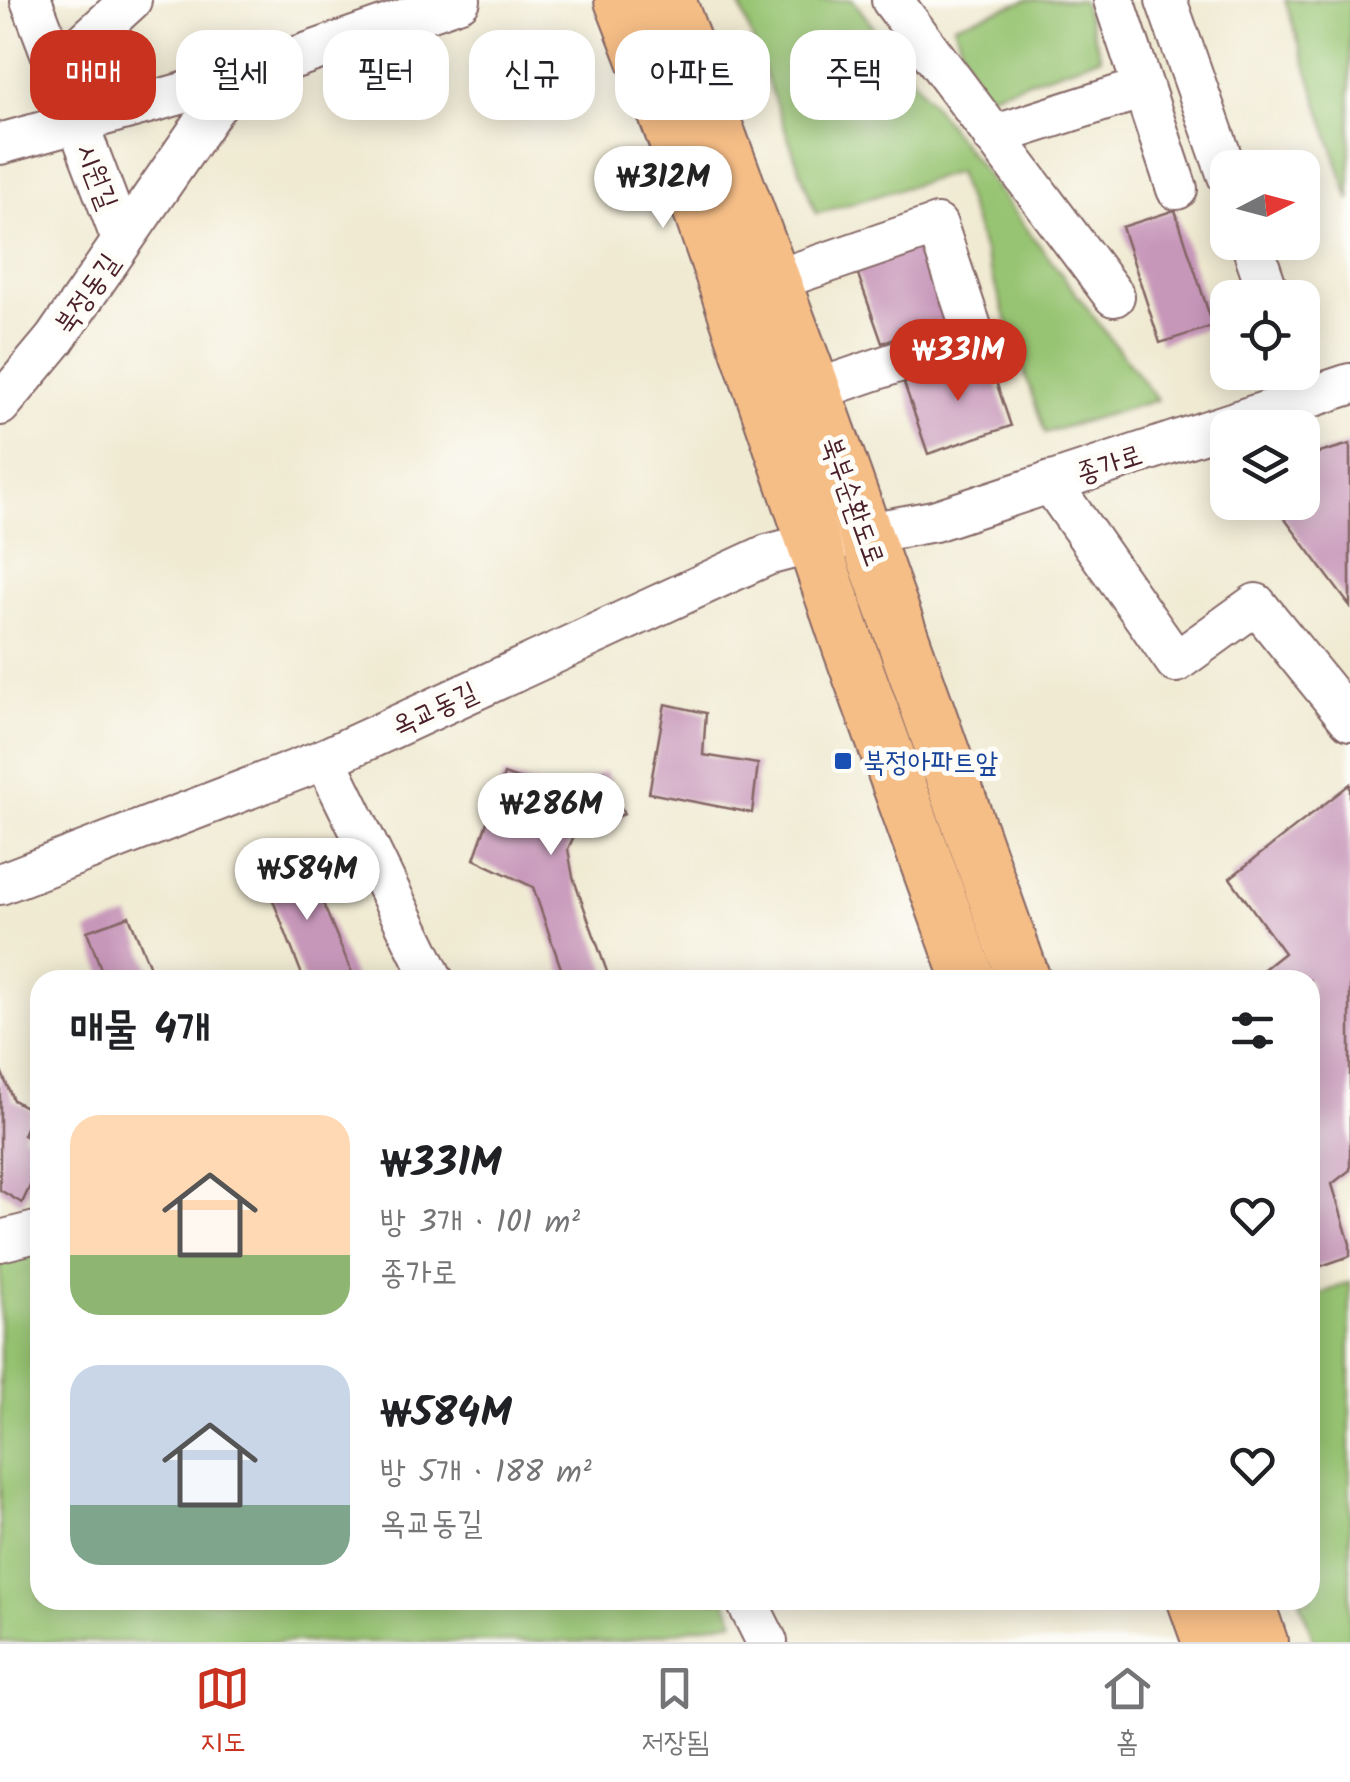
<!DOCTYPE html>
<html lang="ko">
<meta charset="utf-8">
<style>
:root{--surface:#fff;--page:#f2f2f2;--text:#202124;--muted:#757577;--line:#e0e0e0;--accent:#c8321e}
body{margin:0;font-family:Kalam,"Poor Story",sans-serif;background:var(--page);color:var(--text);height:100vh;display:flex;flex-direction:column;font-size:38px;white-space:nowrap}
*{box-sizing:border-box;margin:0}
p{font-size:32px;color:var(--muted)}
.icon{flex:none;width:55px;height:55px;fill:none;stroke:currentColor;stroke-width:2;stroke-linecap:round;stroke-linejoin:round}
.map{position:relative;flex:1;overflow:hidden}
.sheet{position:absolute;left:30px;top:970px;width:1290px;height:640px;display:flex;flex-direction:column;background:var(--surface);border-radius:30px;box-shadow:0 5px 25px #0003}
.sheet>*{flex:none}
.top-card{position:absolute;left:30px;top:30px;width:1290px;height:90px;display:flex;gap:20px}
.needle{width:65px;rotate:84deg}
.tools{position:absolute;left:1210px;top:150px;display:grid;gap:20px}
.tools a{display:grid;place-items:center;width:110px;height:110px;border-radius:20px;background:var(--surface);box-shadow:0 5px 25px #0003;font-size:50px}
.price{position:absolute;translate:-50% -85px;padding:0 22px;border-radius:35px;background:#fff;color:#222;font-size:32px;line-height:65px;filter:drop-shadow(0 2px 5px #0008)}
.price::after{content:'';position:absolute;left:50%;top:60px;width:30px;height:22px;margin-left:-15px;background:inherit;clip-path:polygon(0 0,100% 0,50% 100%)}
.price.selected{background:var(--accent);color:#fff}
ul{padding:0;list-style:none}
li{display:flex;align-items:center;gap:30px;height:250px;padding:0 40px}
li span{display:grid;place-items:center;flex:none;width:280px;height:200px;border-radius:30px;color:#555}
li>.icon{margin-inline-start:auto}
span .icon{width:120px;height:120px;fill:#fffc;stroke-width:1}
li b{font-size:42px}
h2{display:flex;justify-content:space-between;align-items:center;height:120px;padding:0 40px;font-size:42px}
.pill{padding:0 35px;border-radius:30px;background:var(--surface);box-shadow:0 5px 25px #0003;font-size:35px;line-height:90px}
.pill.selected{background:var(--accent);color:#fff}
.tab-bar{display:flex;justify-content:space-around;align-items:center;height:140px;border-top:2px solid var(--line);background:var(--surface);font-size:28px;color:var(--muted)}
.tab-bar a{display:grid;justify-items:center;gap:5px}
.tab-bar .selected{color:var(--accent)}
.map>svg:first-child{display:block}
.green{fill:#97c472;stroke:#70724e;stroke-width:2.5}
.building{fill:#c797ba}
.lines{fill:none;stroke-linecap:round;stroke-linejoin:round}
.minor-casing{stroke:#846665;stroke-width:44}
.major-casing{stroke:#846665;stroke-width:56}
.minor{stroke:#fff;stroke-width:40}
.major{stroke:#f6be87;stroke-width:52}
.transit-dot{fill:#1a4fb4;stroke:#fdfcf7;stroke-width:4}
.labels{text-anchor:middle;stroke-width:10;stroke-linejoin:round;paint-order:stroke}
.street-label{font-size:28px;fill:#4a1f2b;stroke:#fdfcf7}
.transit-label{font-size:28px;fill:#164399;stroke:#fdfcf7;text-anchor:start}
</style>
<div class="map">
<svg width="1350" height="1642" viewBox="0 0 1350 1642">
<rect width="100%" height="100%" fill="#fdfcf7"/>
<filter id="ink" filterUnits="userSpaceOnUse"><feTurbulence type="fractalNoise" baseFrequency=".01" numOctaves="2"/><feDisplacementMap in="SourceGraphic" scale="20" xChannelSelector="R" yChannelSelector="G"/><feConvolveMatrix kernelMatrix="1 2 1 2 8 2 1 2 1" color-interpolation-filters="sRGB"/></filter>
<filter id="wash" filterUnits="userSpaceOnUse"><feTurbulence type="fractalNoise" baseFrequency=".0048" numOctaves="4" result="noise"/><feDisplacementMap in="SourceGraphic" scale="40" xChannelSelector="R" yChannelSelector="G"/><feGaussianBlur stdDeviation="2.25" result="paint"/><feColorMatrix in="noise" values="0 0 0 0 0 0 0 0 0 0 0 0 0 0 0 0 0 1.4 0 .05"/><feComposite in="paint" operator="in"/></filter>
<g filter="url(#wash)">
<rect width="100%" height="100%" fill="#f0ead2"/>
<!-- green -->
<g class="green">
<polygon points="738,0 853,0 1157,400 1045,433 957,172 816,214"/>
<polygon points="1027,0 1082,0 1101,57 979,98 954,25"/>
<polygon points="1285,0 1350,0 1350,201"/>
<polygon points="40,1251 40,1600 725,1600 735,1620 621,1642 0,1642 0,1262"/>
<polygon points="1350,1282 1350,1642 1314,1642 1300,1600 1310,1600 1310,1298"/>
</g>
<g id="blocks">
<!-- building -->
<g class="building">
<polygon points="1175,210 1213,326 1160,343 1122,227"/>
<polygon points="927,241 953,319 882,343 855,266"/>
<polygon points="987,355 1011,426 928,454 904,383"/>
<polygon points="1350,444 1350,606 1272,502 1302,502 1302,458"/>
<polygon points="665,704 706,713 703,755 758,764 752,813 649,793"/>
<polygon points="605,771 624,814 574,836 568,849 573,877 610,980 565,980 533,887 474,859 504,774 561,794"/>
<polygon points="1350,784 1350,1170 1332,1184 1350,1244 1350,1256 1310,1270 1310,980 1250,980 1284,953 1230,878"/>
<polygon points="304,858 355,980 304,980 262,872"/>
<polygon points="129,916 155,980 105,980 87,931"/>
<polygon points="0,1068 13,1100 33,1111 23,1135 40,1145 40,1165 22,1203 0,1190"/>
</g>
</g>
</g>
<g filter="url(#ink)">
<use href="#blocks" fill-opacity="0" stroke="#846665" stroke-width="2.5"/>
<g class="lines">
<defs>
<g id="minor">
<polyline points="31,0 122,240"/>
<polyline points="892,0 1114,296"/>
<polyline points="1114,0 1177,189"/>
<polyline points="1166,0 1228,176"/>
<polyline points="57,68 131,0"/>
<polyline points="993,136 1143,88"/>
<polyline points="0,144 234,79 460,0"/>
<polyline points="1251,242 1270,298"/>
<polyline points="782,278 937,225 974,336 813,391"/>
<polyline points="0,405 55,339 234,79"/>
<polyline points="1050,482 1176,662 1256,604 1350,720"/>
<polyline points="325,759 433,980"/>
<polyline points="0,884 325,759 767,555 813,543 934,521 1350,384"/>
<polyline points="0,1241 40,1231"/>
<polyline points="746,1600 767,1642"/>
</g>
<g id="major">
<polyline points="621,0 682,159 849,647 969,980"/>
<polyline points="669,0 810,378 1024,980"/>
<polyline points="1194,1600 1209,1642"/>
<polyline points="1247,1600 1261,1642"/>
</g>
</defs>
<!-- minor casing -->
<use href="#minor" class="minor-casing"/>
<!-- major casing -->
<use href="#major" class="major-casing"/>
<!-- minor -->
<use href="#minor" class="minor"/>
<!-- major -->
<use href="#major" class="major"/>
</g>
</g>
<!-- markers -->
<rect class="transit-dot" x="833" y="751" width="20" height="20" rx="5"/>
<g class="labels">
<!-- street labels -->
<g class="street-label">
<text transform="translate(98 176) rotate(69)" y="10">시원길</text>
<text transform="translate(86 293) rotate(-55)" y="10">북정동길</text>
<text transform="translate(1109 463) rotate(-18)" y="10">종가로</text>
<text transform="translate(854 501) rotate(70)" y="10">북부순환도로</text>
<text transform="translate(434 708) rotate(-25)" y="10">옥교동길</text>
</g>
<!-- transit labels -->
<g class="transit-label">
<text x="863" y="771">북정아파트앞</text>
</g>
</g>
</svg>
<div class="tools">
<a><svg class="needle" viewBox="-14 -14 28 28"><path d="M0-13l5 13h-10z" fill="#e53935"/><path d="M0 13l5-13h-10z" fill="#757577"/></svg></a>
<a><svg class="icon" aria-label="locate" viewBox="0 0 24 24"><circle cx="12" cy="12" r="6"/><path d="M12 2v4M12 18v4M2 12h4M18 12h4"/></svg></a>
<a><svg class="icon" aria-label="layers" viewBox="0 0 24 24"><path d="M12 4l9 5-9 5-9-5zM3 14l9 5 9-5"/></svg></a>
</div>
<b class="price" style="left:663px;top:231px">₩312M</b>
<b class="price selected" style="left:958px;top:404px">₩331M</b>
<b class="price" style="left:551px;top:858px">₩286M</b>
<b class="price" style="left:307px;top:923px">₩584M</b>
<div class="top-card">
<a class="pill selected">매매</a>
<a class="pill">월세</a>
<a class="pill">필터</a>
<a class="pill">신규</a>
<a class="pill">아파트</a>
<a class="pill">주택</a>
</div>
<section class="sheet">
<h2>매물 4개<svg class="icon" aria-label="filters" viewBox="0 0 24 24"><path d="M4 7h16M4 17h16"/><circle cx="9" cy="7" r="2"/><circle cx="15" cy="17" r="2"/></svg></h2>
<ul>
<li><span style="background:linear-gradient(#ffd9b3 70%,#8fb573 0)"><svg class="icon" aria-label="home" viewBox="0 0 24 24"><path d="M3 11l9-7 9 7M6 9v11h12V9"/></svg></span><div><b>₩331M</b><p>방 3개 · 101 m²</p><p>종가로</p></div><svg class="icon" aria-label="heart" viewBox="0 0 24 24"><path d="M12 20l-8-8c-3-5 5-10 8-4 3-6 11-1 8 4z"/></svg></li>
<li><span style="background:linear-gradient(#c9d6e8 70%,#7fa58c 0)"><svg class="icon" aria-label="home" viewBox="0 0 24 24"><path d="M3 11l9-7 9 7M6 9v11h12V9"/></svg></span><div><b>₩584M</b><p>방 5개 · 188 m²</p><p>옥교동길</p></div><svg class="icon" aria-label="heart" viewBox="0 0 24 24"><path d="M12 20l-8-8c-3-5 5-10 8-4 3-6 11-1 8 4z"/></svg></li>
</ul>
</section>
</div>
<nav class="tab-bar">
<a class="selected"><svg class="icon" aria-label="map" viewBox="0 0 24 24"><path d="M3 6l6-2 6 2 6-2v14l-6 2-6-2-6 2zM9 4v14M15 6v14"/></svg>지도</a>
<a><svg class="icon" aria-label="saved" viewBox="0 0 24 24"><path d="M7 4h10v16l-5-4-5 4z"/></svg>저장됨</a>
<a><svg class="icon" aria-label="home" viewBox="0 0 24 24"><path d="M3 11l9-7 9 7M6 9v11h12V9"/></svg>홈</a>
</nav>
